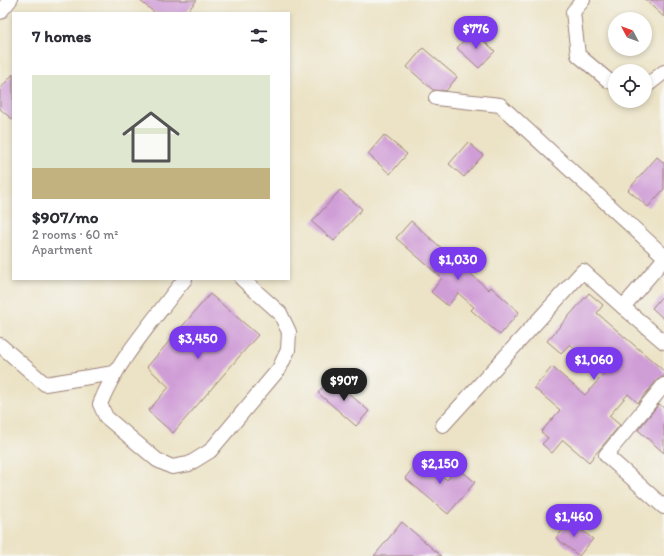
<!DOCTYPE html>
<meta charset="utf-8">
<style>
:root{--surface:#fff;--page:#f7f7f7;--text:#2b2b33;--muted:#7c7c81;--line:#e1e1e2;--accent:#7c3aed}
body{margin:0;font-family:Itim,sans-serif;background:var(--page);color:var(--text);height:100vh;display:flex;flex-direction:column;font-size:15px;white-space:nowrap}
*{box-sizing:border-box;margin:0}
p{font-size:13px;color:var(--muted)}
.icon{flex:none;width:22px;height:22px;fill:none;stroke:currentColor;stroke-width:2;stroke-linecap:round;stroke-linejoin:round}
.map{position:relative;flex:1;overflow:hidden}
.drawer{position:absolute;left:12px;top:12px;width:278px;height:268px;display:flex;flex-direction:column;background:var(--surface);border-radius:0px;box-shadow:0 2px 6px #0003}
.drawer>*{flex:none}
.needle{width:26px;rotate:311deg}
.fabs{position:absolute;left:608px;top:12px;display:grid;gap:8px}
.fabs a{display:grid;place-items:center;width:44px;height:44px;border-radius:50%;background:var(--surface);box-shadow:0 2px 6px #0003;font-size:20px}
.price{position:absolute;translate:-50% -34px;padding:0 9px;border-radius:14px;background:var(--accent);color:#fff;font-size:13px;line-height:26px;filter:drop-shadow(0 1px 2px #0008)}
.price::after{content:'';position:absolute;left:50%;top:24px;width:12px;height:9px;margin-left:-6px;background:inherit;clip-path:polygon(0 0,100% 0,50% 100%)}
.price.active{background:#222;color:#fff}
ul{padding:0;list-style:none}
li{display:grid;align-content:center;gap:8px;height:212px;padding:0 20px}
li+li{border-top:1px solid var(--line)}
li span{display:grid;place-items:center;height:124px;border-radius:0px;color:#555}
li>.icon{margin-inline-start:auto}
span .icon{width:72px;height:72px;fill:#fffc;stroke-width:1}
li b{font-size:17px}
h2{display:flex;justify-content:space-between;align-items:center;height:48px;padding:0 20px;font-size:17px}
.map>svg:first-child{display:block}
.building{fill:#d09ed7}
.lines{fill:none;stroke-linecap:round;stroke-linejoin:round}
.minor-casing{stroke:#9b8178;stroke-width:16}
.minor{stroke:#fff;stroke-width:14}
</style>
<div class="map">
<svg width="664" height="556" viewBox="0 0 664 556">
<rect width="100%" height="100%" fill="#f6f6f2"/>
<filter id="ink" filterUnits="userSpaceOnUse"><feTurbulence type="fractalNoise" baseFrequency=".025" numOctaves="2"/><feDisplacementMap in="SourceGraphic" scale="8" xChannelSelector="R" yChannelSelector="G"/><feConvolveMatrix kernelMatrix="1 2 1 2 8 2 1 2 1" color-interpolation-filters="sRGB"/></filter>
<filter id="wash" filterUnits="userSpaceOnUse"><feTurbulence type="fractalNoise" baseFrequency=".012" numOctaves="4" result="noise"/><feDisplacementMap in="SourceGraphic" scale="16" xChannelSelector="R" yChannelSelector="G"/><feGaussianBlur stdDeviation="0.9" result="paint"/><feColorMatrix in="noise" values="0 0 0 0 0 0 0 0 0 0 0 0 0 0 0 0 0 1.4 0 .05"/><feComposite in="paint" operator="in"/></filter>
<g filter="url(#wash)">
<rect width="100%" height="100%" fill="#ece3c6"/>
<g id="blocks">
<!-- building -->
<g class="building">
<polygon points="139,0 197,0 186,13 155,13"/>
<polygon points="645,0 664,0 664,17"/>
<polygon points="472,31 495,51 479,68 457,48"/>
<polygon points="423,48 457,77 446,91 433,90 407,67"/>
<polygon points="13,74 13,120 0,109 0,89"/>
<polygon points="384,135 407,154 390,174 368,154"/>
<polygon points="468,142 483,155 464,177 449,164"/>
<polygon points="657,157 664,163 664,189 648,207 628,190"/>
<polygon points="340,190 362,209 334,241 312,222"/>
<polygon points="411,221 489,290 491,287 519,312 500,335 471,310 474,307 458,293 448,306 431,292 442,278 396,238"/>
<polygon points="589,293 603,305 597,313 664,371 664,376 657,380 638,403 628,394 609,416 620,425 589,462 563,440 552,453 542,444 548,438 541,432 560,410 534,388 552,367 585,395 604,374 570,344 561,353 547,341"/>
<polygon points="210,294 258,335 173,433 148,411 169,387 147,367"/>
<polygon points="664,294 664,319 652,308"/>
<polygon points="331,378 369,411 356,426 318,393"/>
<polygon points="659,404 664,408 664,453 638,430"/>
<polygon points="421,458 447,480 458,468 475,482 448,514 405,478"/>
<polygon points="570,521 593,539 579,556 556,538"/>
<polygon points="402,522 441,556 374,556"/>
</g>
</g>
</g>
<g filter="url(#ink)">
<use href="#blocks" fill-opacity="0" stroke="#9b8178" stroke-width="1"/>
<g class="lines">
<defs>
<g id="minor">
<polyline points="583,0 573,12 578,55 609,81 615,83"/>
<polyline points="0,12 10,0"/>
<polyline points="645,87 664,72"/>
<polyline points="436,98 500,105 664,256"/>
<path d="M185 279 176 290C150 325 116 363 100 404L106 417 157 460 172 467 189 464 210 451 279 369 288 350 289 332 280 313 242 279"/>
<polyline points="623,307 664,342"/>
<polyline points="0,345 45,384 114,373"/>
<polyline points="664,385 606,455 664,507"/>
<polyline points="443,425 583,271 623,307 664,259"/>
</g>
</defs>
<!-- minor casing -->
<use href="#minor" class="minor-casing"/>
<!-- minor -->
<use href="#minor" class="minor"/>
</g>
</g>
</svg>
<div class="fabs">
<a><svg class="needle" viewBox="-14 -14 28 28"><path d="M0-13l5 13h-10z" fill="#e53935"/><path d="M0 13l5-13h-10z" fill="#7c7c81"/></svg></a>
<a><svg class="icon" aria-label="locate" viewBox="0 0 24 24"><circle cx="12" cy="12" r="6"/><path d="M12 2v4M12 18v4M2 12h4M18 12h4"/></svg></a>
</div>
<b class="price" style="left:476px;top:50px">$776</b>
<b class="price" style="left:458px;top:281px">$1,030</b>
<b class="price" style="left:198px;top:360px">$3,450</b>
<b class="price" style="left:594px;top:381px">$1,060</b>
<b class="price active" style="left:344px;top:402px">$907</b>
<b class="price" style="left:440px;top:485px">$2,150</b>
<b class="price" style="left:574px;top:538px">$1,460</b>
<section class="drawer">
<h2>7 homes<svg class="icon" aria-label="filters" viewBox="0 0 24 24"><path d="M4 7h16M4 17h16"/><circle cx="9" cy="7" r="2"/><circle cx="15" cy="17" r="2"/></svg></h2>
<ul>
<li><span style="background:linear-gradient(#dfe7d0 75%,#c2b280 0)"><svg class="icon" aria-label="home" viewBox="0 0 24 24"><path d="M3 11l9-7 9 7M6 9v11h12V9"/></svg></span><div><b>$907/mo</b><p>2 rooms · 60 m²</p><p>Apartment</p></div></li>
</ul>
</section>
</div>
